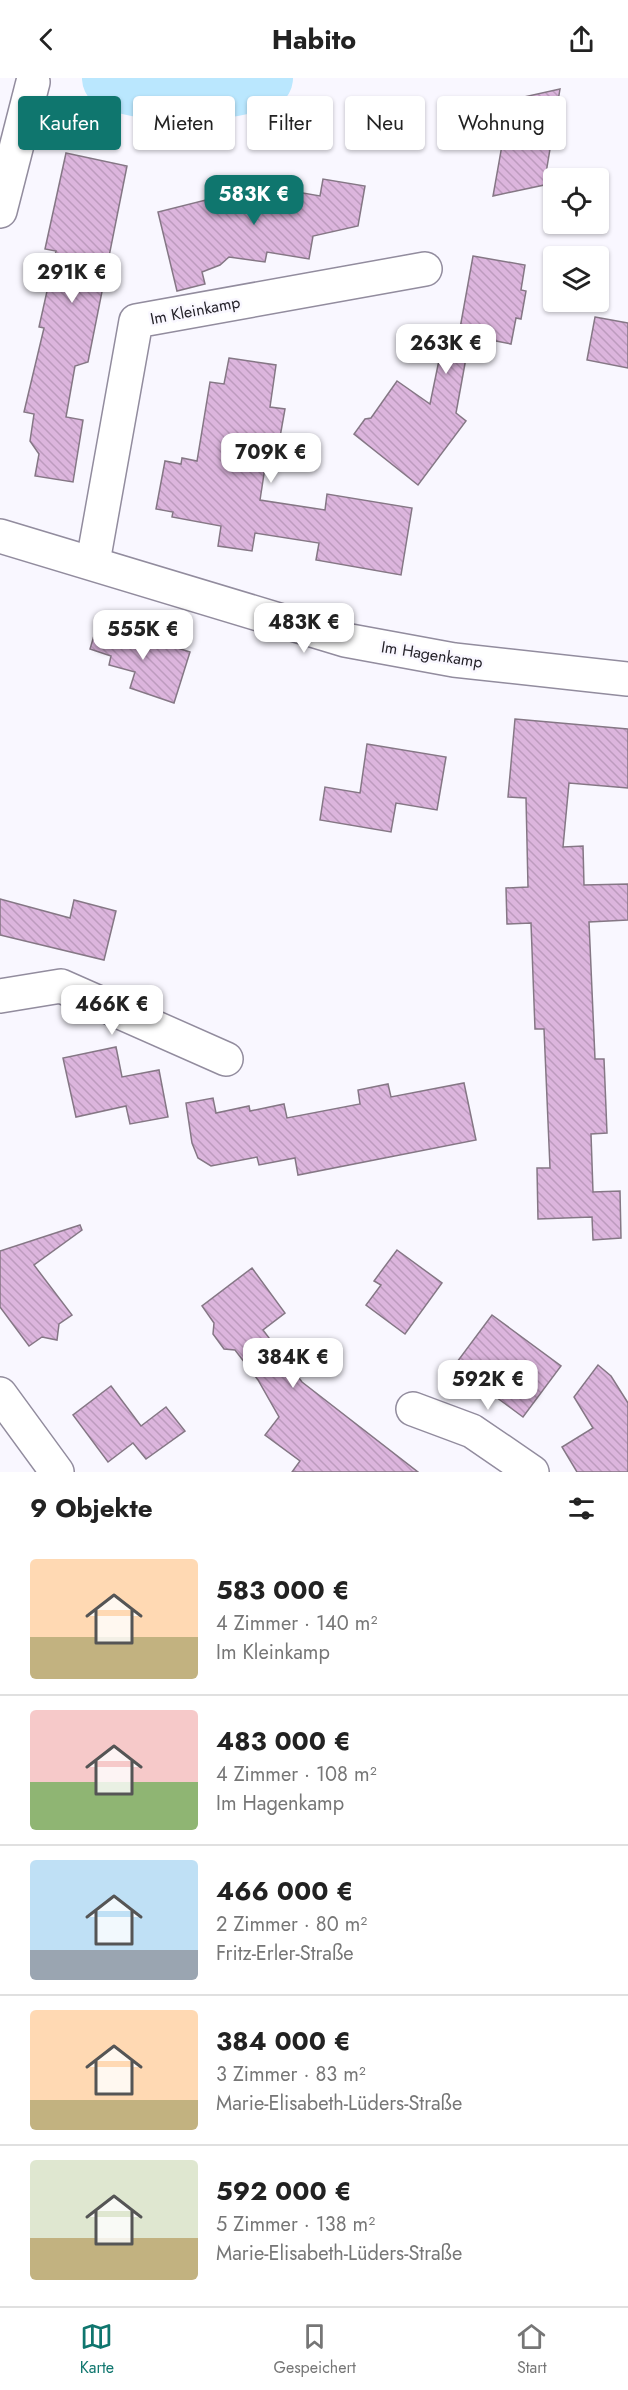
<!DOCTYPE html>
<html lang="de">
<meta charset="utf-8">
<style>
:root{--surface:#fff;--page:#f6f6f6;--text:#222;--muted:#767676;--line:#e0e0e0;--accent:#0f766e}
body{margin:0;font-family:Jost,sans-serif;background:var(--page);color:var(--text);height:100vh;display:flex;flex-direction:column;font-size:22px;white-space:nowrap}
*{box-sizing:border-box;margin:0}
p{font-size:20px;color:var(--muted)}
.icon{flex:none;width:33px;height:33px;fill:none;stroke:currentColor;stroke-width:2;stroke-linecap:round;stroke-linejoin:round}
.map{position:relative;height:1394px;overflow:hidden}
.panel{display:flex;flex-direction:column;background:var(--surface);flex:1}
.panel>*{flex:none}
.hud{position:absolute;left:18px;top:18px;width:592px;height:54px;display:flex;gap:12px}
.buttons{position:absolute;left:543px;top:90px;display:grid;gap:12px}
.buttons a{display:grid;place-items:center;width:66px;height:66px;border-radius:6px;background:var(--surface);box-shadow:0 2px 4px #0004;font-size:30px}
.price{position:absolute;translate:-50% -51px;padding:0 14px;border-radius:12px;background:#fff;color:#222;font-size:20px;line-height:39px;filter:drop-shadow(0 2px 3px #0008)}
.price::after{content:'';position:absolute;left:50%;top:36px;width:18px;height:14px;margin-left:-9px;background:inherit;clip-path:polygon(0 0,100% 0,50% 100%)}
.price.current{background:var(--accent);color:#fff}
ul{padding:0;list-style:none}
li{display:flex;align-items:center;gap:18px;height:150px;padding:0 30px}
li+li{border-top:2px solid var(--line)}
li span{display:grid;place-items:center;flex:none;width:168px;height:120px;border-radius:6px;color:#555}
li>.icon{margin-inline-start:auto}
span .icon{width:72px;height:72px;fill:#fffc;stroke-width:1}
li b{font-size:26px}
h2{display:flex;justify-content:space-between;align-items:center;height:72px;padding:0 30px;font-size:26px}
.tag{padding:0 21px;border-radius:6px;background:var(--surface);box-shadow:0 2px 4px #0004;font-size:21px;line-height:54px}
.tag.current{background:var(--accent);color:#fff}
header{display:flex;justify-content:space-between;align-items:center;height:78px;padding:0 30px;background:var(--surface);font-size:27px;font-weight:700}
.dock{display:flex;justify-content:space-around;align-items:center;height:84px;border-top:2px solid var(--line);background:var(--surface);font-size:16px;color:var(--muted)}
.dock a{display:grid;justify-items:center;gap:3px}
.dock .current{color:var(--accent)}
.map>svg:first-child{display:block}
.lines{fill:none;stroke-linecap:round;stroke-linejoin:round}
.river{stroke:#bae7fe;stroke-width:64}
.building{fill:url(#building-back-hatch);stroke:#857785;stroke-width:1.5}
.minor-casing{stroke:#928c9e;stroke-width:36}
.minor{stroke:#fff;stroke-width:33}
.labels{text-anchor:middle;stroke-width:5;stroke-linejoin:round;paint-order:stroke}
.street-label{font-size:16px;fill:#242229;stroke:#f9f7ff}
</style>
<header><svg class="icon" aria-label="back" viewBox="0 0 24 24"><path d="M15 5l-7 7 7 7"/></svg>Habito<svg class="icon" aria-label="share" viewBox="0 0 24 24"><path d="M12 15V3M7 8l5-5 5 5M5 13v7h14v-7"/></svg></header>
<div class="map">
<svg width="628" height="1394" viewBox="0 0 628 1394">
<defs>
<pattern id="building-back-hatch" width="6" height="6" patternUnits="userSpaceOnUse" patternTransform="scale(1.5)"><rect width="6" height="6" fill="#dcb5dd"/><path d="M-1 5l2 2M0 0l6 6M5-1l2 2" fill="none" stroke="#bd9bbe"/></pattern>
</defs>
<rect width="100%" height="100%" fill="#f9f7ff"/>
<g class="lines">
<!-- river -->
<path class="river" d="M114 0C159 16 215 13 261 0"/>
</g>
<!-- building -->
<g class="building">
<polygon points="560,11 544,107 493,118 510,22"/>
<polygon points="66,75 127,88 88,284 75,288 66,339 83,342 73,404 35,398 39,376 30,363 34,336 24,334 44,250 39,249 56,173 45,171"/>
<polygon points="233,99 263,105 262,108 320,118 323,101 365,108 358,148 313,158 309,181 267,174 265,184 229,179 220,187 202,194 205,206 177,213 158,134 230,116"/>
<polygon points="473,178 525,187 521,212 526,213 521,241 516,240 511,266 470,258 456,335 466,343 418,407 354,356 365,341 371,340 397,303 430,326 445,253 459,256"/>
<polygon points="595,239 628,245 628,290 587,282"/>
<polygon points="229,280 276,287 270,329 285,331 280,359 270,357 260,422 325,432 327,416 412,430 401,497 316,482 319,465 255,455 252,473 218,468 221,448 172,439 173,434 156,431 165,383 181,386 182,380 197,383 210,304 224,306"/>
<polygon points="98,544 190,574 174,625 130,610 135,594 109,587 111,578 90,571"/>
<polygon points="515,641 628,651 628,710 569,705 563,769 583,768 584,807 628,806 628,842 589,844 595,981 604,981 607,1055 591,1056 593,1114 620,1113 621,1160 593,1162 592,1139 538,1141 537,1090 550,1090 544,951 535,951 531,845 507,846 506,810 528,809 526,720 508,719"/>
<polygon points="367,666 446,679 437,732 396,725 391,754 320,742 325,709 360,715"/>
<polygon points="0,821 70,840 74,822 116,833 104,882 0,857"/>
<polygon points="116,969 122,999 159,992 168,1039 130,1046 126,1028 76,1039 63,980"/>
<polygon points="464,1005 476,1062 298,1097 295,1080 259,1087 257,1079 211,1088 198,1080 192,1065 186,1025 213,1020 216,1035 249,1028 250,1033 284,1026 287,1040 360,1026 358,1012 388,1006 391,1019"/>
<polygon points="80,1147 82,1152 34,1187 72,1237 59,1246 57,1262 42,1259 29,1268 0,1229 0,1173"/>
<polygon points="397,1172 442,1205 405,1256 366,1227 381,1207 374,1203"/>
<polygon points="252,1190 285,1235 263,1252 302,1304 418,1394 292,1394 300,1383 265,1357 279,1339 258,1302 235,1272 224,1271 213,1256 214,1245 202,1228"/>
<polygon points="492,1237 561,1288 523,1339 454,1288"/>
<polygon points="598,1287 611,1298 628,1325 628,1394 577,1394 562,1369 593,1350 574,1319"/>
<polygon points="111,1308 141,1348 166,1329 185,1353 146,1381 133,1365 108,1384 73,1337"/>
</g>
<g class="lines">
<defs>
<g id="minor">
<polyline points="0,133 33,4"/>
<polyline points="0,458 345,562 454,582 628,601"/>
<polyline points="93,484 136,243 425,191"/>
<polyline points="0,918 61,908 226,981"/>
<polyline points="0,1316 57,1394"/>
<polyline points="413,1331 472,1353 532,1394"/>
</g>
</defs>
<!-- minor casing -->
<use href="#minor" class="minor-casing"/>
<!-- minor -->
<use href="#minor" class="minor"/>
</g>
<g class="labels">
<!-- street labels -->
<g class="street-label">
<text transform="translate(195 232) rotate(-11)" y="6">Im Kleinkamp</text>
<text transform="translate(432 576) rotate(9)" y="6">Im Hagenkamp</text>
</g>
</g>
</svg>
<div class="buttons">
<a><svg class="icon" aria-label="locate" viewBox="0 0 24 24"><circle cx="12" cy="12" r="6"/><path d="M12 2v4M12 18v4M2 12h4M18 12h4"/></svg></a>
<a><svg class="icon" aria-label="layers" viewBox="0 0 24 24"><path d="M12 4l9 5-9 5-9-5zM3 14l9 5 9-5"/></svg></a>
</div>
<b class="price current" style="left:254px;top:148px">583K €</b>
<b class="price" style="left:72px;top:226px">291K €</b>
<b class="price" style="left:446px;top:297px">263K €</b>
<b class="price" style="left:271px;top:406px">709K €</b>
<b class="price" style="left:304px;top:576px">483K €</b>
<b class="price" style="left:143px;top:583px">555K €</b>
<b class="price" style="left:112px;top:958px">466K €</b>
<b class="price" style="left:293px;top:1311px">384K €</b>
<b class="price" style="left:488px;top:1333px">592K €</b>
<div class="hud">
<a class="tag current">Kaufen</a>
<a class="tag">Mieten</a>
<a class="tag">Filter</a>
<a class="tag">Neu</a>
<a class="tag">Wohnung</a>
</div>
</div>
<section class="panel">
<h2>9 Objekte<svg class="icon" aria-label="filters" viewBox="0 0 24 24"><path d="M4 7h16M4 17h16"/><circle cx="9" cy="7" r="2"/><circle cx="15" cy="17" r="2"/></svg></h2>
<ul>
<li><span style="background:linear-gradient(#ffd9b3 65%,#c2b280 0)"><svg class="icon" aria-label="home" viewBox="0 0 24 24"><path d="M3 11l9-7 9 7M6 9v11h12V9"/></svg></span><div><b>583 000 €</b><p>4 Zimmer · 140 m²</p><p>Im Kleinkamp</p></div></li>
<li><span style="background:linear-gradient(#f6c9c9 60%,#8fb573 0)"><svg class="icon" aria-label="home" viewBox="0 0 24 24"><path d="M3 11l9-7 9 7M6 9v11h12V9"/></svg></span><div><b>483 000 €</b><p>4 Zimmer · 108 m²</p><p>Im Hagenkamp</p></div></li>
<li><span style="background:linear-gradient(#bfe0f5 75%,#9aa5b1 0)"><svg class="icon" aria-label="home" viewBox="0 0 24 24"><path d="M3 11l9-7 9 7M6 9v11h12V9"/></svg></span><div><b>466 000 €</b><p>2 Zimmer · 80 m²</p><p>Fritz-Erler-Straße</p></div></li>
<li><span style="background:linear-gradient(#ffd9b3 75%,#c2b280 0)"><svg class="icon" aria-label="home" viewBox="0 0 24 24"><path d="M3 11l9-7 9 7M6 9v11h12V9"/></svg></span><div><b>384 000 €</b><p>3 Zimmer · 83 m²</p><p>Marie-Elisabeth-Lüders-Straße</p></div></li>
<li><span style="background:linear-gradient(#dfe7d0 65%,#c2b280 0)"><svg class="icon" aria-label="home" viewBox="0 0 24 24"><path d="M3 11l9-7 9 7M6 9v11h12V9"/></svg></span><div><b>592 000 €</b><p>5 Zimmer · 138 m²</p><p>Marie-Elisabeth-Lüders-Straße</p></div></li>
</ul>
</section>
<nav class="dock">
<a class="current"><svg class="icon" aria-label="map" viewBox="0 0 24 24"><path d="M3 6l6-2 6 2 6-2v14l-6 2-6-2-6 2zM9 4v14M15 6v14"/></svg>Karte</a>
<a><svg class="icon" aria-label="saved" viewBox="0 0 24 24"><path d="M7 4h10v16l-5-4-5 4z"/></svg>Gespeichert</a>
<a><svg class="icon" aria-label="home" viewBox="0 0 24 24"><path d="M3 11l9-7 9 7M6 9v11h12V9"/></svg>Start</a>
</nav>
